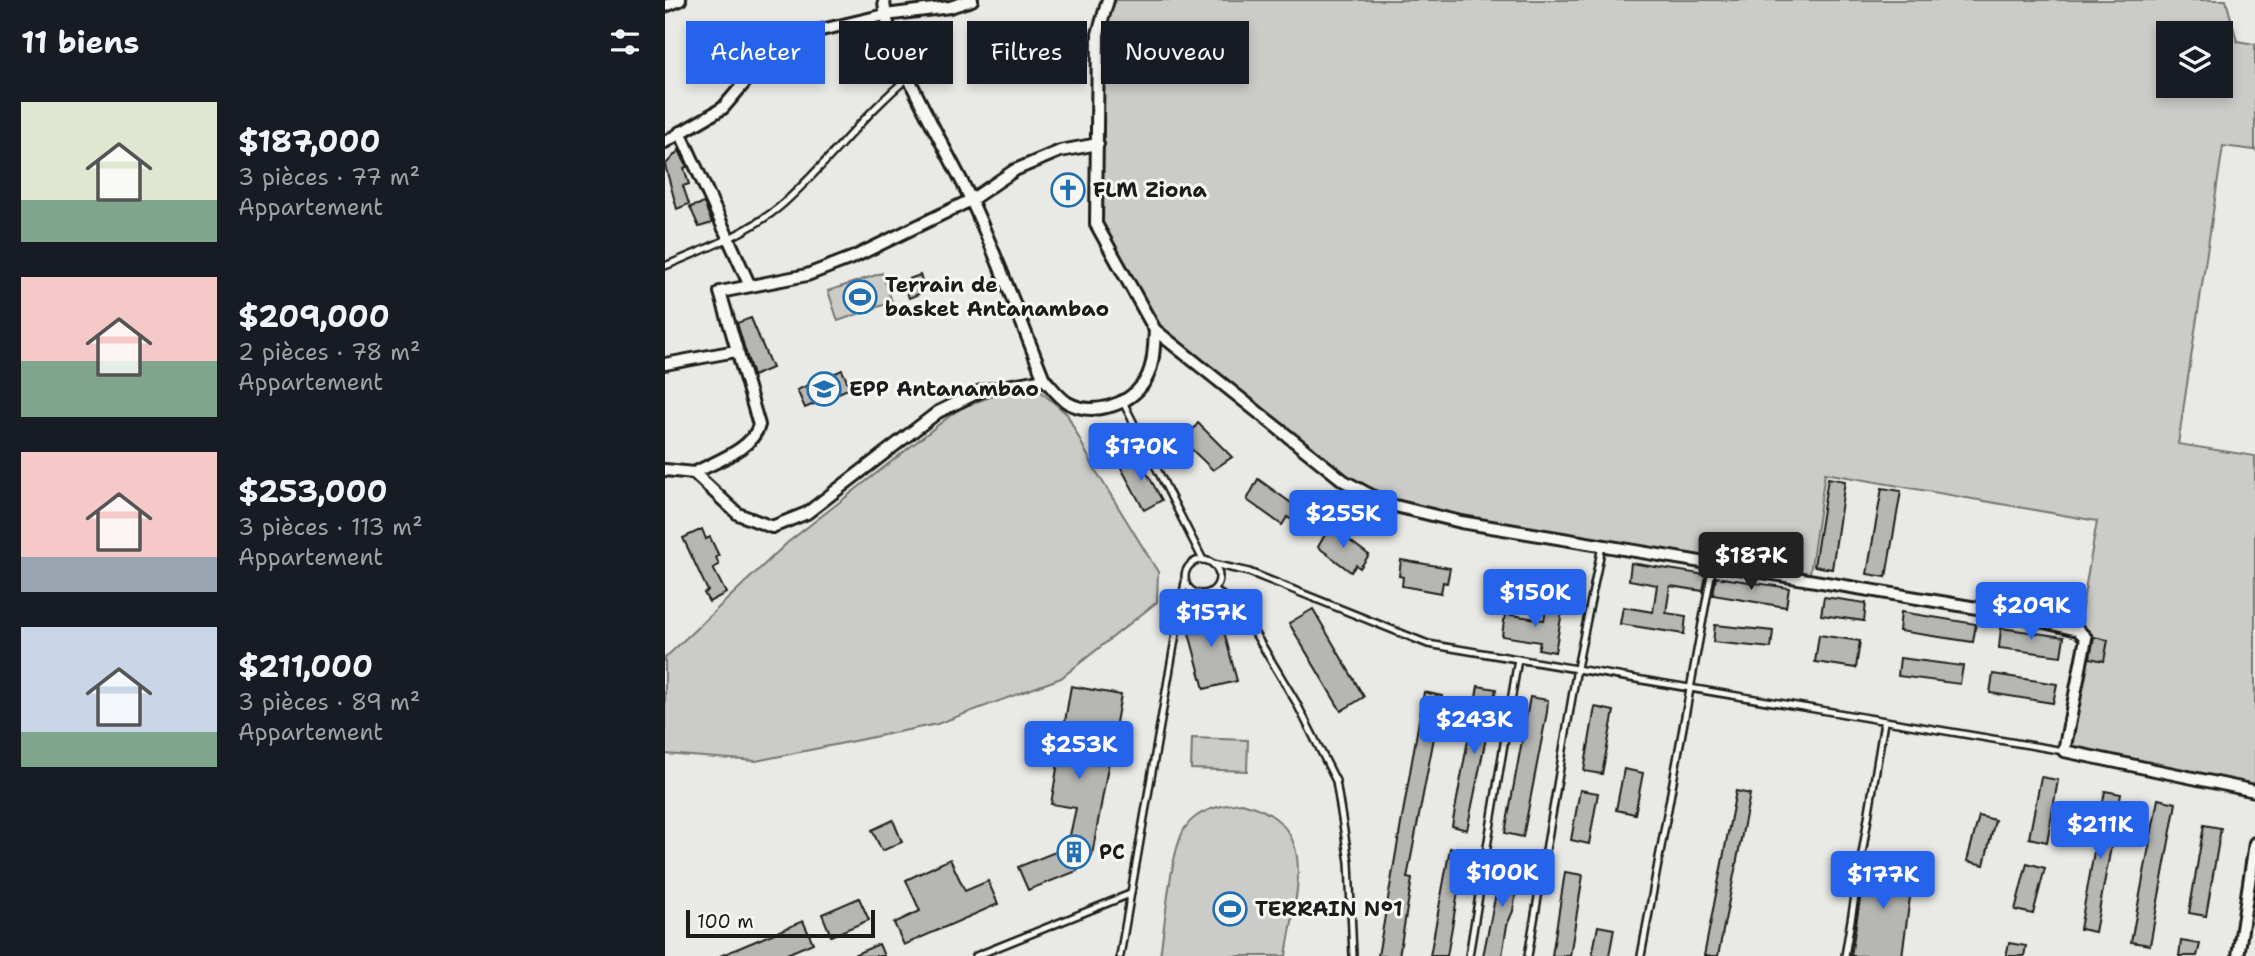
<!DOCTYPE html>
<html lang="fr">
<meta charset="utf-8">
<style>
:root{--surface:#171b24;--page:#242831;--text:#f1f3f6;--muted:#9ea1a6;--accent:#2563eb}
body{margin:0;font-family:"Shantell Sans",sans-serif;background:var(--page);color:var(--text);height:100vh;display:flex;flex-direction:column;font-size:26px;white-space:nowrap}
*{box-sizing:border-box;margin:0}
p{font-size:23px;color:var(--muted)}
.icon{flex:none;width:38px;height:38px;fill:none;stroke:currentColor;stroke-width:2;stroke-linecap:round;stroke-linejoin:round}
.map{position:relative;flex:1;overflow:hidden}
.drawer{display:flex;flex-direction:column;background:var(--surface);width:665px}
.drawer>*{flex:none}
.top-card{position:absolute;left:21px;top:21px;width:665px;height:63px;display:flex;gap:14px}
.fabs{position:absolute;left:1491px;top:21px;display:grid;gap:14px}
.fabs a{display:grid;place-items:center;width:77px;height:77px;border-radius:0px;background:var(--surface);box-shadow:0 4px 10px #0003;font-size:35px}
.scale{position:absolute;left:21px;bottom:18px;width:189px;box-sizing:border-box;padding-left:7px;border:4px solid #1c1c1c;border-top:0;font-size:19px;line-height:24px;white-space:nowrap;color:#1c1c1c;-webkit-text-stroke:5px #f6f6f2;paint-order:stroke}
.price{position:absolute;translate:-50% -60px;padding:0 16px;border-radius:7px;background:var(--accent);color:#fff;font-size:23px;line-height:46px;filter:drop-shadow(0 2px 4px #0008)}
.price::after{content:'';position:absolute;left:50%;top:42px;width:21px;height:16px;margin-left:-10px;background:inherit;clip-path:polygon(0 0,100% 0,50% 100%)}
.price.selected{background:#222;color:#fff}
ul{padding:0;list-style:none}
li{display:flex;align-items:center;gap:21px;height:175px;padding:0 21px}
li span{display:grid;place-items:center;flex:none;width:196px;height:140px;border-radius:0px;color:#555}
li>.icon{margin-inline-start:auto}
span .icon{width:84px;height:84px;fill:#fffc;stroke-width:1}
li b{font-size:30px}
h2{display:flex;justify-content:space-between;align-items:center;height:84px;padding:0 21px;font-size:30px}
.tag{padding:0 24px;border-radius:0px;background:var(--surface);box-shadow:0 4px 10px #0003;font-size:24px;line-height:63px}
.tag.selected{background:var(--accent);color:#fff}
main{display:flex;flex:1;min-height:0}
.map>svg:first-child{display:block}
.green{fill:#cbcbc7;stroke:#747472;stroke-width:2;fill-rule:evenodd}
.building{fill:#b6b6b3;stroke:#1c1c1c;stroke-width:2}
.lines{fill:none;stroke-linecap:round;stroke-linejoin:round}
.lane-casing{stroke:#1c1c1c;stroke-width:10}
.street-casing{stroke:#1c1c1c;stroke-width:16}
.lane{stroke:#f6f6f2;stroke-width:5}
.street{stroke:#f6f6f2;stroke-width:10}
.labels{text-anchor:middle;stroke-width:6;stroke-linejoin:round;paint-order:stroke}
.poi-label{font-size:21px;font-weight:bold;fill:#1c1c1c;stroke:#f6f6f2;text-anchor:start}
</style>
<main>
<section class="drawer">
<h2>11 biens<svg class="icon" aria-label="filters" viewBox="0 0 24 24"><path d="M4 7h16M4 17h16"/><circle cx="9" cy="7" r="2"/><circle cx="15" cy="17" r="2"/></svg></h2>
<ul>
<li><span style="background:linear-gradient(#dfe7d0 70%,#7fa58c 0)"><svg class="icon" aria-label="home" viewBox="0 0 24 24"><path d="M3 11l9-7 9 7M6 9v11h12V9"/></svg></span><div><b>$187,000</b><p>3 pièces · 77 m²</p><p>Appartement</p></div></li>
<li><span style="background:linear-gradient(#f6c9c9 60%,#7fa58c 0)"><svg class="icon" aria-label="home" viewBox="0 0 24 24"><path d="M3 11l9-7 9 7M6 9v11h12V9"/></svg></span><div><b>$209,000</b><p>2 pièces · 78 m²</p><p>Appartement</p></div></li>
<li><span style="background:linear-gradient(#f6c9c9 75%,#9aa5b1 0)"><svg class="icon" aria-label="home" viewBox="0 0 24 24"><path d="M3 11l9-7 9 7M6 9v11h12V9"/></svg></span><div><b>$253,000</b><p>3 pièces · 113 m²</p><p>Appartement</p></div></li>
<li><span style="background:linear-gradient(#c9d6e8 75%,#7fa58c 0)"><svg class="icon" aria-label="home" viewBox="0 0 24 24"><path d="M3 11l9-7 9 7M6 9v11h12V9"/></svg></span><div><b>$211,000</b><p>3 pièces · 89 m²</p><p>Appartement</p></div></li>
</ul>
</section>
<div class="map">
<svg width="1590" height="956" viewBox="0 0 1590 956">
<rect width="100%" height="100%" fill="#e9e9e5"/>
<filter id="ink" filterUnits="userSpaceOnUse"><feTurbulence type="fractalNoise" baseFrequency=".0143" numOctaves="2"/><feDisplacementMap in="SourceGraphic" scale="14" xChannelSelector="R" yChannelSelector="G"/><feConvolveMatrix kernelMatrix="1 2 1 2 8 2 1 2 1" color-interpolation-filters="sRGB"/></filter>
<g filter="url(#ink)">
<!-- green -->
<g class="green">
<path d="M443 0H1561L1572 41 1590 44V150L1558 146 1513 444 1590 456V791L1399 751 1421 639 1413 630 1432 521 1160 473 1144 580 722 504 679 481 490 330 431 224 433 34ZM1503 33H1556V86H1503Z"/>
<polygon points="217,273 227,302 173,321 163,291"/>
<polygon points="375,391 402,414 428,466 493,572 492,602 396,678 272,724 91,761 0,754 0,658 122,543 295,408 338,392"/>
<polygon points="527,738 583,740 582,771 526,769"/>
<path d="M577 803C658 823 630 894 621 956H495C500 926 505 852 520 828 532 809 557 805 577 803Z"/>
</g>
<!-- building -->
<g class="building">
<polygon points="14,150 22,167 19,168 24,184 18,186 24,204 12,209 0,165"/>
<polygon points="39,203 47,223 34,227 25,207"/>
<polygon points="255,275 261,291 244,298 238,281"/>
<polygon points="86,318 107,368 88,376 72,323"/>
<polygon points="177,370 185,388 140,408 132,390"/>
<polygon points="533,423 567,457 548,470 519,442"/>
<polygon points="473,457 497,500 479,510 455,466"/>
<polygon points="1163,478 1180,481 1167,569 1149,566"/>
<polygon points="593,479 633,508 625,519 622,517 617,525 582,500"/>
<polygon points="1217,488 1236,491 1221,577 1202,574"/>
<polygon points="665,526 704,555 695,568 691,565 686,572 653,547"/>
<polygon points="37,529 41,539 45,537 54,556 51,557 54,565 48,568 61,593 44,602 39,593 43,591 18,538"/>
<polygon points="736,560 785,568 782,583 778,582 776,593 737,586 738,577 734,576"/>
<polygon points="966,563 1041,575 1038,591 1005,586 1001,613 1021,616 1019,634 955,624 958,607 988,612 992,585 964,580"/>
<polygon points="1051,577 1124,588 1121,607 1048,595"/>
<polygon points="1159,597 1201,603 1199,621 1156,615"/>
<polygon points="553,609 572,681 539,689 520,618"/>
<polygon points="648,609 699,697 676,711 624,623"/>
<polygon points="881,609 897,612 890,652 873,649 875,642 837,636 840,614 879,620"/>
<polygon points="1236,612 1311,624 1308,642 1234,631"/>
<polygon points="1050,625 1108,631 1106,648 1048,642"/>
<polygon points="1336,628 1399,637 1396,656 1334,648"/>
<polygon points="1154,635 1195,641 1191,668 1150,662"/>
<polygon points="1429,637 1443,640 1439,661 1425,658"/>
<polygon points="1235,658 1298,666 1295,684 1233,676"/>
<polygon points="1328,674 1392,684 1388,703 1325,693"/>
<polygon points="406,686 456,695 427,855 412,871 363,890 353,867 398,849 404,840 411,808 386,804"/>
<polygon points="813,686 831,689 802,830 787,826"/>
<polygon points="759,692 777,696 742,878 747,879 734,956 713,956"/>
<polygon points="865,697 883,700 882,712 858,837 840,833"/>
<polygon points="930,707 949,711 937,774 919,771"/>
<polygon points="959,769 978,773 970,814 951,810"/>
<polygon points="1376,777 1393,780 1382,842 1364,838"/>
<polygon points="915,790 933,793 924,844 906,840"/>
<polygon points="1071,791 1085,794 1053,956 1039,956"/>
<polygon points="1440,791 1456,794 1430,932 1415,929"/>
<polygon points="1493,799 1511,803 1485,945 1466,942"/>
<polygon points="1314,816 1330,820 1319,865 1302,861"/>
<polygon points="228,820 237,842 217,851 207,830"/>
<polygon points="1539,825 1556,828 1541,916 1524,913"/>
<polygon points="785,848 800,852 782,956 765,956"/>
<polygon points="285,859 300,891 323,881 333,904 239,945 229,923 255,911 241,880"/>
<polygon points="838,860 855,863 848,911 842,925 837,956 818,956"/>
<polygon points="1201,861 1249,868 1237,956 1186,956"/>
<polygon points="1362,863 1380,868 1368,914 1350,910"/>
<polygon points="900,872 918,875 905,956 887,956"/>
<polygon points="194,898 204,920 166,936 157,914"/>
<polygon points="138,921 148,943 117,956 55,956"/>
<polygon points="933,926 949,929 944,956 927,956"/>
<polygon points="1516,941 1535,944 1532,956 1514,956"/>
<polygon points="1344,943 1361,946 1359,956 1341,956"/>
<polygon points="214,944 219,956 186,956"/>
</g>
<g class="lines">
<defs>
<g id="lane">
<path d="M0 266C40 249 86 232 119 203 163 163 199 114 245 76"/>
<polyline points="458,402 538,560"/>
<circle cx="537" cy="577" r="17"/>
<polyline points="548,564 584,572 763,644 1399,751"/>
<polyline points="549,590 574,607 631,702 671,781 684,862 688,956"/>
<polyline points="311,956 465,894"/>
<polyline points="455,956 520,582"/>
<polyline points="804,956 853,659"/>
<polyline points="863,956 912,668 937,546"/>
<polyline points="976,956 1048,564"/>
<polyline points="1180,956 1219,722"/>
</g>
<g id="street">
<path d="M219 0C221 52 283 150 306 200 333 258 355 320 379 379"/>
<polyline points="443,0 433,34 431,224 490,330 679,481 722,504 796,522 1336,612 1413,630 1421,638 1399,751 1590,791"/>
<polyline points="0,6 15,0"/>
<polyline points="15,132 85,286"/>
<polyline points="0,142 58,108 92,68 115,48 152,31 220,15 285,7 307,0"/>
<polyline points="0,364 71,351"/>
<path d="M0 470 29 473 73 514 107 527 142 513 273 412 316 391 379 379C386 386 394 398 403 403 427 416 462 406 478 384 489 369 489 348 490 330"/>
<path d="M29 473C51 461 87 450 94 425L55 292 142 275 189 257 306 200 350 170 395 151 433 144"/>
<polyline points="1573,956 1590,843"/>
</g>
</defs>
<!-- lane casing -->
<use href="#lane" class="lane-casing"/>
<!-- street casing -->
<use href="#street" class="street-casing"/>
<!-- lane -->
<use href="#lane" class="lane"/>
<!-- street -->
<use href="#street" class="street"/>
</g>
</g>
<!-- icons -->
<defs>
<symbol id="church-ring" viewBox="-11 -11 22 22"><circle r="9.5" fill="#f6f6f2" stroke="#1f6fb2" stroke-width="1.5"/><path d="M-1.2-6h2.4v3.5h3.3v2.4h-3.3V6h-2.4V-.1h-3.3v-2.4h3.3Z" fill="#1f6fb2"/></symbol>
<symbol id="stadium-ring" viewBox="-11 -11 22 22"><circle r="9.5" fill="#f6f6f2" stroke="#1f6fb2" stroke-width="1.5"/><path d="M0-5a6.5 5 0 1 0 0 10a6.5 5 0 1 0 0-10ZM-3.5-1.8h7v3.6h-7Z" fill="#1f6fb2"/></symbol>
<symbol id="school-ring" viewBox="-11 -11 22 22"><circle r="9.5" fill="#f6f6f2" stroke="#1f6fb2" stroke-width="1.5"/><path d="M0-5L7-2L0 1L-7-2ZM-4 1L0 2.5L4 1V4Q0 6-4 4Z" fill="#1f6fb2"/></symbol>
<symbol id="building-ring" viewBox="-11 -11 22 22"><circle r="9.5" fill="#f6f6f2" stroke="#1f6fb2" stroke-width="1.5"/><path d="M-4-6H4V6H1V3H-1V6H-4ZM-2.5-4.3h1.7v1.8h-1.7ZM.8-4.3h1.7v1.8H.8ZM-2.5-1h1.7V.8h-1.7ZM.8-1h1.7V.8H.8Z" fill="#1f6fb2"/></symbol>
</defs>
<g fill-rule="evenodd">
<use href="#church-ring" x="384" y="171" width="38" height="38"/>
<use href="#stadium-ring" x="176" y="278" width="38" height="38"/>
<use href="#school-ring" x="140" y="370" width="38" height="38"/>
<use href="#building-ring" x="390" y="833" width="38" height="38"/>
<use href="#stadium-ring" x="546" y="890" width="38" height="38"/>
</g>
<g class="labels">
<!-- poi labels -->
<g class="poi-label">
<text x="428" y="197">FLM Ziona</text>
<text x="220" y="292">Terrain de<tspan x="220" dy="24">basket Antanambao</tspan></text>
<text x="184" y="396">EPP Antanambao</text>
<text x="434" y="859">PC</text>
<text x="590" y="916">TERRAIN N°1</text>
</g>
</g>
</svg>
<div class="fabs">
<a><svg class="icon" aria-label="layers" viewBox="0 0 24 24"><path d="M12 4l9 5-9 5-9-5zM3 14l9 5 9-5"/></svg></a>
</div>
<div class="scale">100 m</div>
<b class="price" style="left:476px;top:483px">$170K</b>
<b class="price" style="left:678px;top:550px">$255K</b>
<b class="price selected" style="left:1086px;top:592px">$187K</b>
<b class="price" style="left:870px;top:629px">$150K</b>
<b class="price" style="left:1366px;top:642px">$209K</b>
<b class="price" style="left:546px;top:649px">$157K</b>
<b class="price" style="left:809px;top:756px">$243K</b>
<b class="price" style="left:414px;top:781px">$253K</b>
<b class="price" style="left:1435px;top:861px">$211K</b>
<b class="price" style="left:837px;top:909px">$100K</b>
<b class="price" style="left:1218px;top:911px">$177K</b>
<div class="top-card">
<a class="tag selected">Acheter</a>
<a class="tag">Louer</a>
<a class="tag">Filtres</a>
<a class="tag">Nouveau</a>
</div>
</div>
</main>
